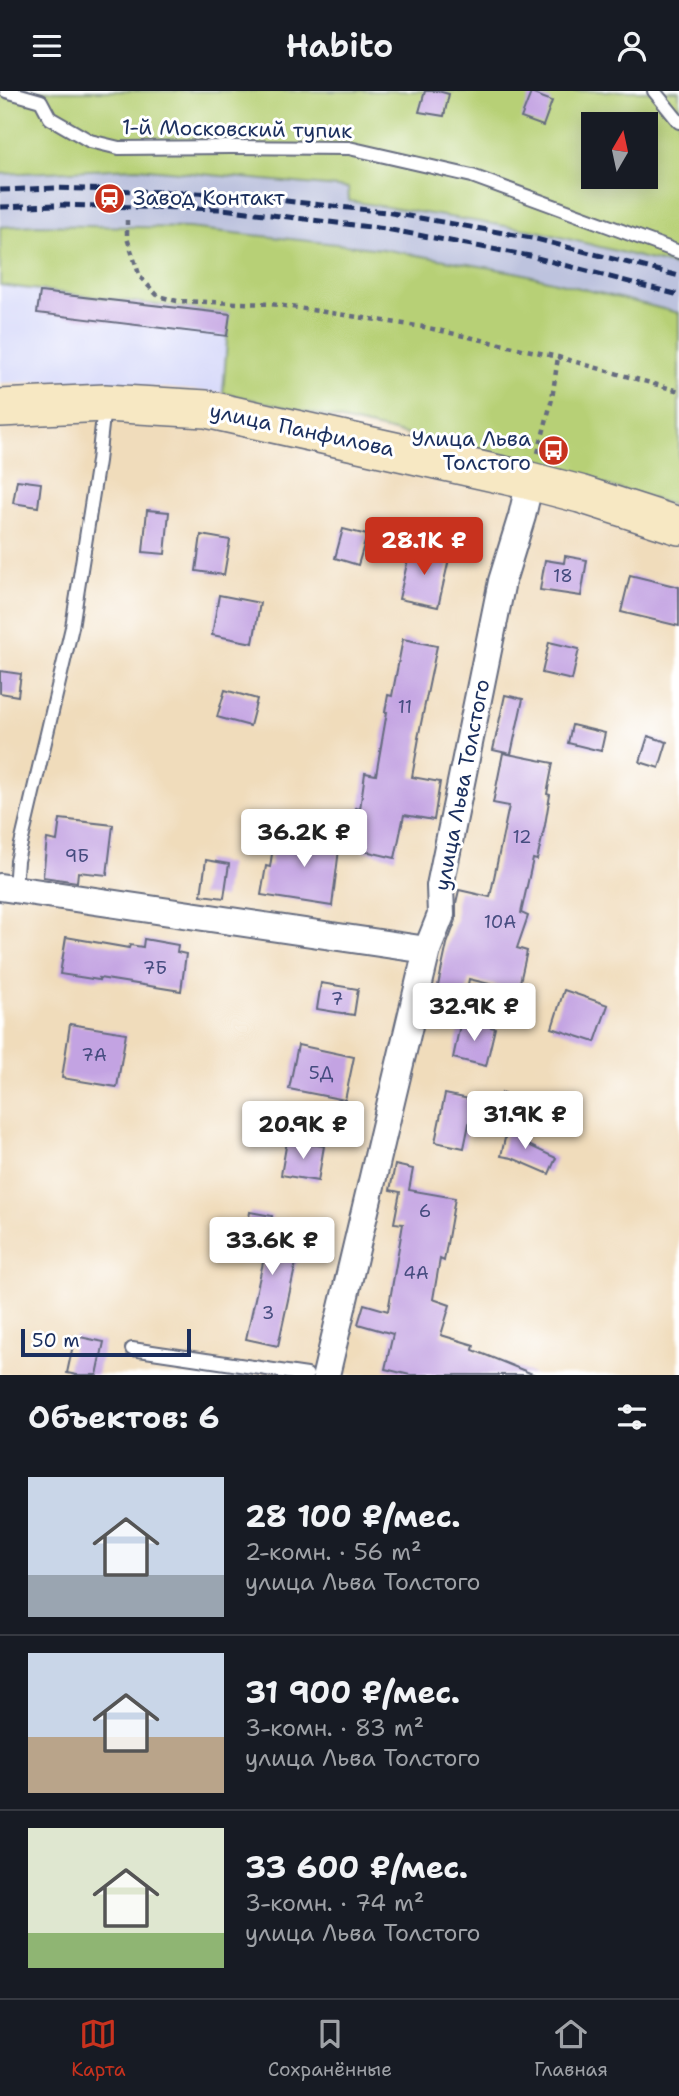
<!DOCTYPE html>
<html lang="ru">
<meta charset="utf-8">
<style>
:root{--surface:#171b24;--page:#242831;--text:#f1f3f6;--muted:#9ea1a6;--line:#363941;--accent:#c8321e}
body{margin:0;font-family:"Shantell Sans",sans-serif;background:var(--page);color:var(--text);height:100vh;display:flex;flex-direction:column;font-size:26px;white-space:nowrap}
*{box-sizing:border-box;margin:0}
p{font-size:23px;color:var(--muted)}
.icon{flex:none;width:38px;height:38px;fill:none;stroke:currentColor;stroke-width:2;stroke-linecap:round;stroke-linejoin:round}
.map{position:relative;height:1284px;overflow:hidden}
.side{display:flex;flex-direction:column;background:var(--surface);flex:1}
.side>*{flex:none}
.needle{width:46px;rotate:9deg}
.buttons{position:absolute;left:581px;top:21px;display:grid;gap:14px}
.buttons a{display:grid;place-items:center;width:77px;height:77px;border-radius:0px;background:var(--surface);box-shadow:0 4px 18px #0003;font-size:35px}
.scale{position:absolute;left:21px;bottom:18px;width:170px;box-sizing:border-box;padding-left:7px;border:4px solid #1b2f5e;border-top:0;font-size:19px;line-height:24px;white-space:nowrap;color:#1b2f5e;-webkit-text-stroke:5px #fff;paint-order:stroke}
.price{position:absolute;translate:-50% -60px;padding:0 16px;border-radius:7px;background:#fff;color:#222;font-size:23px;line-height:46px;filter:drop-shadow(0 2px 4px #0008)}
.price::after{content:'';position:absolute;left:50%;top:42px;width:21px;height:16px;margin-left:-10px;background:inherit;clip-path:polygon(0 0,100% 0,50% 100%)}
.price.on{background:var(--accent);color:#fff}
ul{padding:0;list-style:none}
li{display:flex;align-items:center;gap:21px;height:175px;padding:0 28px}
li+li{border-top:2px solid var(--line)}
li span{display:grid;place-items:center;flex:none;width:196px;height:140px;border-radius:0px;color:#555}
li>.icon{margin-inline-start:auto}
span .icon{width:84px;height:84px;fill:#fffc;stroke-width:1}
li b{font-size:30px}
h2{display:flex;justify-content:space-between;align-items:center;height:84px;padding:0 28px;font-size:30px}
header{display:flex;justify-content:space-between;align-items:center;height:91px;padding:0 28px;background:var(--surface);font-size:32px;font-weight:600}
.tab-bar{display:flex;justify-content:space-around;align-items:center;height:98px;border-top:2px solid var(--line);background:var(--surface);font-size:19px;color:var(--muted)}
.tab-bar a{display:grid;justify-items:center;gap:4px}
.tab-bar .on{color:var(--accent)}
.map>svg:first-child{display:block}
.built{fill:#d5d8f9}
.industrial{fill:#bdc3de}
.green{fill:#b7d076;stroke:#69806a;stroke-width:2;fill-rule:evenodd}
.building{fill:#c3a3e2}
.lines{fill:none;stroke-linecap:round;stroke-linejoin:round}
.service-casing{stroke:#666c7f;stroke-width:16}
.minor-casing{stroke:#666c7f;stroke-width:30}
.secondary-casing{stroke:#666c7f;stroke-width:40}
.path{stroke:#666c7f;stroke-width:4.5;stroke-dasharray:5 5;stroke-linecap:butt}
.service{stroke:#fff;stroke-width:12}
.minor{stroke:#fff;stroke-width:26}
.secondary{stroke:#f7e8c3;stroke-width:37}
.rail{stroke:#1b2f5e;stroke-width:5;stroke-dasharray:10 5;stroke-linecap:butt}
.labels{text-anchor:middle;stroke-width:6;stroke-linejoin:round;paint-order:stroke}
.number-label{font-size:18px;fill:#454c7f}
.street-label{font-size:21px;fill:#1b2f5e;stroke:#fff}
.poi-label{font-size:21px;fill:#1b2f5e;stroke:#fff;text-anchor:start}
</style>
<header><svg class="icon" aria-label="menu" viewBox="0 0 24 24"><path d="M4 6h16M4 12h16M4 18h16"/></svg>Habito<svg class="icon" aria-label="person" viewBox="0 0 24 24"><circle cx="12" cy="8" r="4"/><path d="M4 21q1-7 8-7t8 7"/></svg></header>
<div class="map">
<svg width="679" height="1284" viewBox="0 0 679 1284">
<rect width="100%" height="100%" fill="#fff"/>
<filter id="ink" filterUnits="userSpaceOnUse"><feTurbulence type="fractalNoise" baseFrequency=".0143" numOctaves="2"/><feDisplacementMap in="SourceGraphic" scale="14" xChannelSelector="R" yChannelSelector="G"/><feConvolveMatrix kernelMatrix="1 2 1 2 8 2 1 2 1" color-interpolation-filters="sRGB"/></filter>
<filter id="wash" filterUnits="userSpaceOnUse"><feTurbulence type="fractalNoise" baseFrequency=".00686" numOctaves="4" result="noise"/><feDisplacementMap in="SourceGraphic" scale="28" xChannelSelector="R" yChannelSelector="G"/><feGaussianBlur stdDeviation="1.57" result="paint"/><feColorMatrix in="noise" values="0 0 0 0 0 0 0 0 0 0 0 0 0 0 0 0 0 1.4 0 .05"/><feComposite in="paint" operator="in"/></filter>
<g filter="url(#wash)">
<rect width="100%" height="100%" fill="#f0dcbb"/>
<!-- built -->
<polygon class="built" points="0,194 230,223 223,302 81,290 0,292"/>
<!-- industrial -->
<polygon class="industrial" points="137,77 349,97 349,109 537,140 679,176 679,222 520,182 382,158 188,137 36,134 0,136 0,83"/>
<!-- green -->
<g class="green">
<path d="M0 0H679V176L537 140 349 110 348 97 137 77 0 83ZM593 33H646V86H593Z"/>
<polygon points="36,134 188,137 382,158 520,182 679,222 679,416 535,373 223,302 229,223 0,194 0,136"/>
</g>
<g id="blocks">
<!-- building -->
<g class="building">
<polygon points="425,0 438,0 449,3 444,25 419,21"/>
<polygon points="531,2 552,10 543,35 521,27"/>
<polygon points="40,201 230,223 227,245 37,222"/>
<polygon points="17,389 41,392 38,416 13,412"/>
<polygon points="147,419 169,421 165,463 143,461"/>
<polygon points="343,438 367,444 358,474 335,467"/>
<polygon points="201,444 230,449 224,484 196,480"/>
<polygon points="411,455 450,464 438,516 399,508"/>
<polygon points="565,465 587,469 581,505 540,499 545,469 564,472"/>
<polygon points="630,484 679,496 679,535 621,521"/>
<polygon points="219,504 260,512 253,552 212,544"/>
<polygon points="403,548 437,555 418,647 419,647 412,686 440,691 434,729 404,724 395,767 347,756 356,717 360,718 365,682 376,684 387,621 385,621 388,604 392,605"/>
<polygon points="549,551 579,558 572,589 542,582"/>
<polygon points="0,580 21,583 18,605 0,602"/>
<polygon points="225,599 257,608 250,635 217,626"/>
<polygon points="505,604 523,608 511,663 493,659"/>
<polygon points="572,634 605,642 601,660 568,652"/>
<polygon points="648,645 667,651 659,677 640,671"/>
<polygon points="503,662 553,672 547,703 550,704 545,734 537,769 533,768 521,822 528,825 517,857 527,860 518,900 469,888 465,909 436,904 447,853 456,829 456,812 459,799 490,806 509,715 493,712"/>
<polygon points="60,728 113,734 107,784 78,781 77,791 43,786 47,748 57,750"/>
<polygon points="305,738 341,742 332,815 261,804 266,775 270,776 274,750 303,755"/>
<polygon points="206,769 229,773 224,807 201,804"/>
<polygon points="66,846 129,857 130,854 143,856 144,848 178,854 177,861 186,863 181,900 99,887 99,889 60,883"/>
<polygon points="321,892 358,898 354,924 317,918"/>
<polygon points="564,899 608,914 595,951 552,937"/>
<polygon points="461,929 495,937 486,975 453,967"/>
<polygon points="70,933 126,942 117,996 62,987"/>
<polygon points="298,954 354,966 345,1009 289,998"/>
<polygon points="502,1002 525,1012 518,1028 495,1018"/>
<polygon points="445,1003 474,1009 464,1057 435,1051"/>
<polygon points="508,1034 527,1038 524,1052 556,1067 549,1083 512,1067 501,1065"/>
<polygon points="287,1050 324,1055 318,1090 281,1084"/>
<polygon points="395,1074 413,1078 409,1099 455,1107 444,1170 440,1168 433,1208 450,1214 441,1244 474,1254 473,1259 535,1284 410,1284 385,1278 393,1243 358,1233 364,1213 388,1220 403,1133 394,1132 400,1101 390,1099"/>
<polygon points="250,1121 272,1125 270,1135 304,1140 298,1172 296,1172 278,1255 246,1248 264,1167 261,1166 263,1152 245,1149"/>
<polygon points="75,1245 104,1251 97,1284 77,1284 67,1282"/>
</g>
</g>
</g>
<g filter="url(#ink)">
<use href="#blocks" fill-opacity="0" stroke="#666c7f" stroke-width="2"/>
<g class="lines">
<defs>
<g id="service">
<polyline points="6,0 41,10 50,27 90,50 119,57 230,56 349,57 472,85 679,161"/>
<polyline points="654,0 679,31"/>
<polyline points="15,798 17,770 72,536 98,370 104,316"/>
<polyline points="132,1258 307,1284"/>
</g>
<g id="minor">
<polyline points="0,796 427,859"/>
<polyline points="326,1284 427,859 441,824 440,795 502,490 522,425 530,390"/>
</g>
<polyline id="secondary" points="0,317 105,312 206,318 530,390 580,403 679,435"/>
</defs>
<!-- service casing -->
<use href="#service" class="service-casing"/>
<!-- minor casing -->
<use href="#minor" class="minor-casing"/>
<!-- secondary casing -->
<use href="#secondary" class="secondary-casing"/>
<!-- path -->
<g class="path">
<polyline points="127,129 127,147 140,186 158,205 177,210 271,213 424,236 558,266 679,300"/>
<polyline points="538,362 552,308 558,266"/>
</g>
<!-- service -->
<use href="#service" class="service"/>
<!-- minor -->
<use href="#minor" class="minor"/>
<!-- secondary -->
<use href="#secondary" class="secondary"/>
<!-- rail -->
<g class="rail">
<polyline points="0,99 56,97 222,103 386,121 532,147 679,185"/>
<polyline points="0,116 56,114 223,118 386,138 530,165 679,204"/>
</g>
</g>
</g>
<!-- icons -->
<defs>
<symbol id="station-disc" viewBox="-11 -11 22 22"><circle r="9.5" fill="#c8321e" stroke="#fff"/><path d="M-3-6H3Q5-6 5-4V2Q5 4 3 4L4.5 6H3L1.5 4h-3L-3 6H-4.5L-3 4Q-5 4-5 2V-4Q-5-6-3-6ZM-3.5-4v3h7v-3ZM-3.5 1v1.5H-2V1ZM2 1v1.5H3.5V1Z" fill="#fff"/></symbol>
<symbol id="bus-disc" viewBox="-11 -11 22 22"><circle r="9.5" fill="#c8321e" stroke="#fff"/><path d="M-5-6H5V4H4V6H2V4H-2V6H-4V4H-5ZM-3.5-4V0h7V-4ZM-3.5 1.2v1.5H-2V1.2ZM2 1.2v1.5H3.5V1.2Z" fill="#fff"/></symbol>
</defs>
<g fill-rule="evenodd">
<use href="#station-disc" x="92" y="90" width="35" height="35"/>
<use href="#bus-disc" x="536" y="342" width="35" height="35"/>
</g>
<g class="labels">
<!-- number labels -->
<g class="number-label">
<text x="563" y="491">18</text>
<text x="405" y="622">11</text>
<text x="522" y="752">12</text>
<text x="77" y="771">9Б</text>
<text x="500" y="837">10А</text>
<text x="155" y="883">7Б</text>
<text x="337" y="914">7</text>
<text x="94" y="970">7А</text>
<text x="321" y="988">5Д</text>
<text x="425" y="1126">6</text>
<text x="416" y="1188">4А</text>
<text x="268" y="1228">3</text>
</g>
<!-- street labels -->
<g class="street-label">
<text transform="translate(237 38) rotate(1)" y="7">1-й Московский тупик</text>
<text transform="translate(302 339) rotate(12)" y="7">улица Панфилова</text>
<text transform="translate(462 694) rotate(-79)" y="7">улица Льва Толстого</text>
</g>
<!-- poi labels -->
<g class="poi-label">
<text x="133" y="114">Завод Контакт</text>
<text x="531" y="355" text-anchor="end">Улица Льва<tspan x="531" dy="24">Толстого</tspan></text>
</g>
</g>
</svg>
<div class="buttons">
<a><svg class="needle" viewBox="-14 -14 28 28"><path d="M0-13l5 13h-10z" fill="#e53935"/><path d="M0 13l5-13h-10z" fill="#9ea1a6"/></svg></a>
</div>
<div class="scale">50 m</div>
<b class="price on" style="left:424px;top:486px">28.1K ₽</b>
<b class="price" style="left:304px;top:778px">36.2K ₽</b>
<b class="price" style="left:474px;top:952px">32.9K ₽</b>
<b class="price" style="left:525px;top:1060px">31.9K ₽</b>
<b class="price" style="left:303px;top:1070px">20.9K ₽</b>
<b class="price" style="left:272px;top:1186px">33.6K ₽</b>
</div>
<section class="side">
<h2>Объектов: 6<svg class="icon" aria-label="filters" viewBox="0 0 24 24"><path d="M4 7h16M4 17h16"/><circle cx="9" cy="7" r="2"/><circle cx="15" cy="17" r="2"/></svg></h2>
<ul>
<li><span style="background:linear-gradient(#c9d6e8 70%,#9aa5b1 0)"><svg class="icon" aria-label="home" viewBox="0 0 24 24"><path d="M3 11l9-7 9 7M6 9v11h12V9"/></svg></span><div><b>28 100 ₽/мес.</b><p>2-комн. · 56 m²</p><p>улица Льва Толстого</p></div></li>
<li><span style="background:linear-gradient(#c9d6e8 60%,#b9a48a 0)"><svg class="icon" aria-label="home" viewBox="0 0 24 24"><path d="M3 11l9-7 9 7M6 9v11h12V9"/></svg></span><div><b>31 900 ₽/мес.</b><p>3-комн. · 83 m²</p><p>улица Льва Толстого</p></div></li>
<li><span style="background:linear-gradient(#dfe7d0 75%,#8fb573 0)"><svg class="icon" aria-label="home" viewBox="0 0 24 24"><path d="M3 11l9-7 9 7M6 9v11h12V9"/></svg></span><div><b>33 600 ₽/мес.</b><p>3-комн. · 74 m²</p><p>улица Льва Толстого</p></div></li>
</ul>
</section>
<nav class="tab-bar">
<a class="on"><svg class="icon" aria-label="map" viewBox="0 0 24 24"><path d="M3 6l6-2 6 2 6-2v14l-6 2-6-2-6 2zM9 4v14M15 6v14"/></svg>Карта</a>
<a><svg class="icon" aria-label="saved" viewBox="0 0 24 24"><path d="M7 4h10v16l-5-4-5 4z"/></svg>Сохранённые</a>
<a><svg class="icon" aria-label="home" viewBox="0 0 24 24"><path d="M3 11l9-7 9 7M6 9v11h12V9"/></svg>Главная</a>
</nav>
